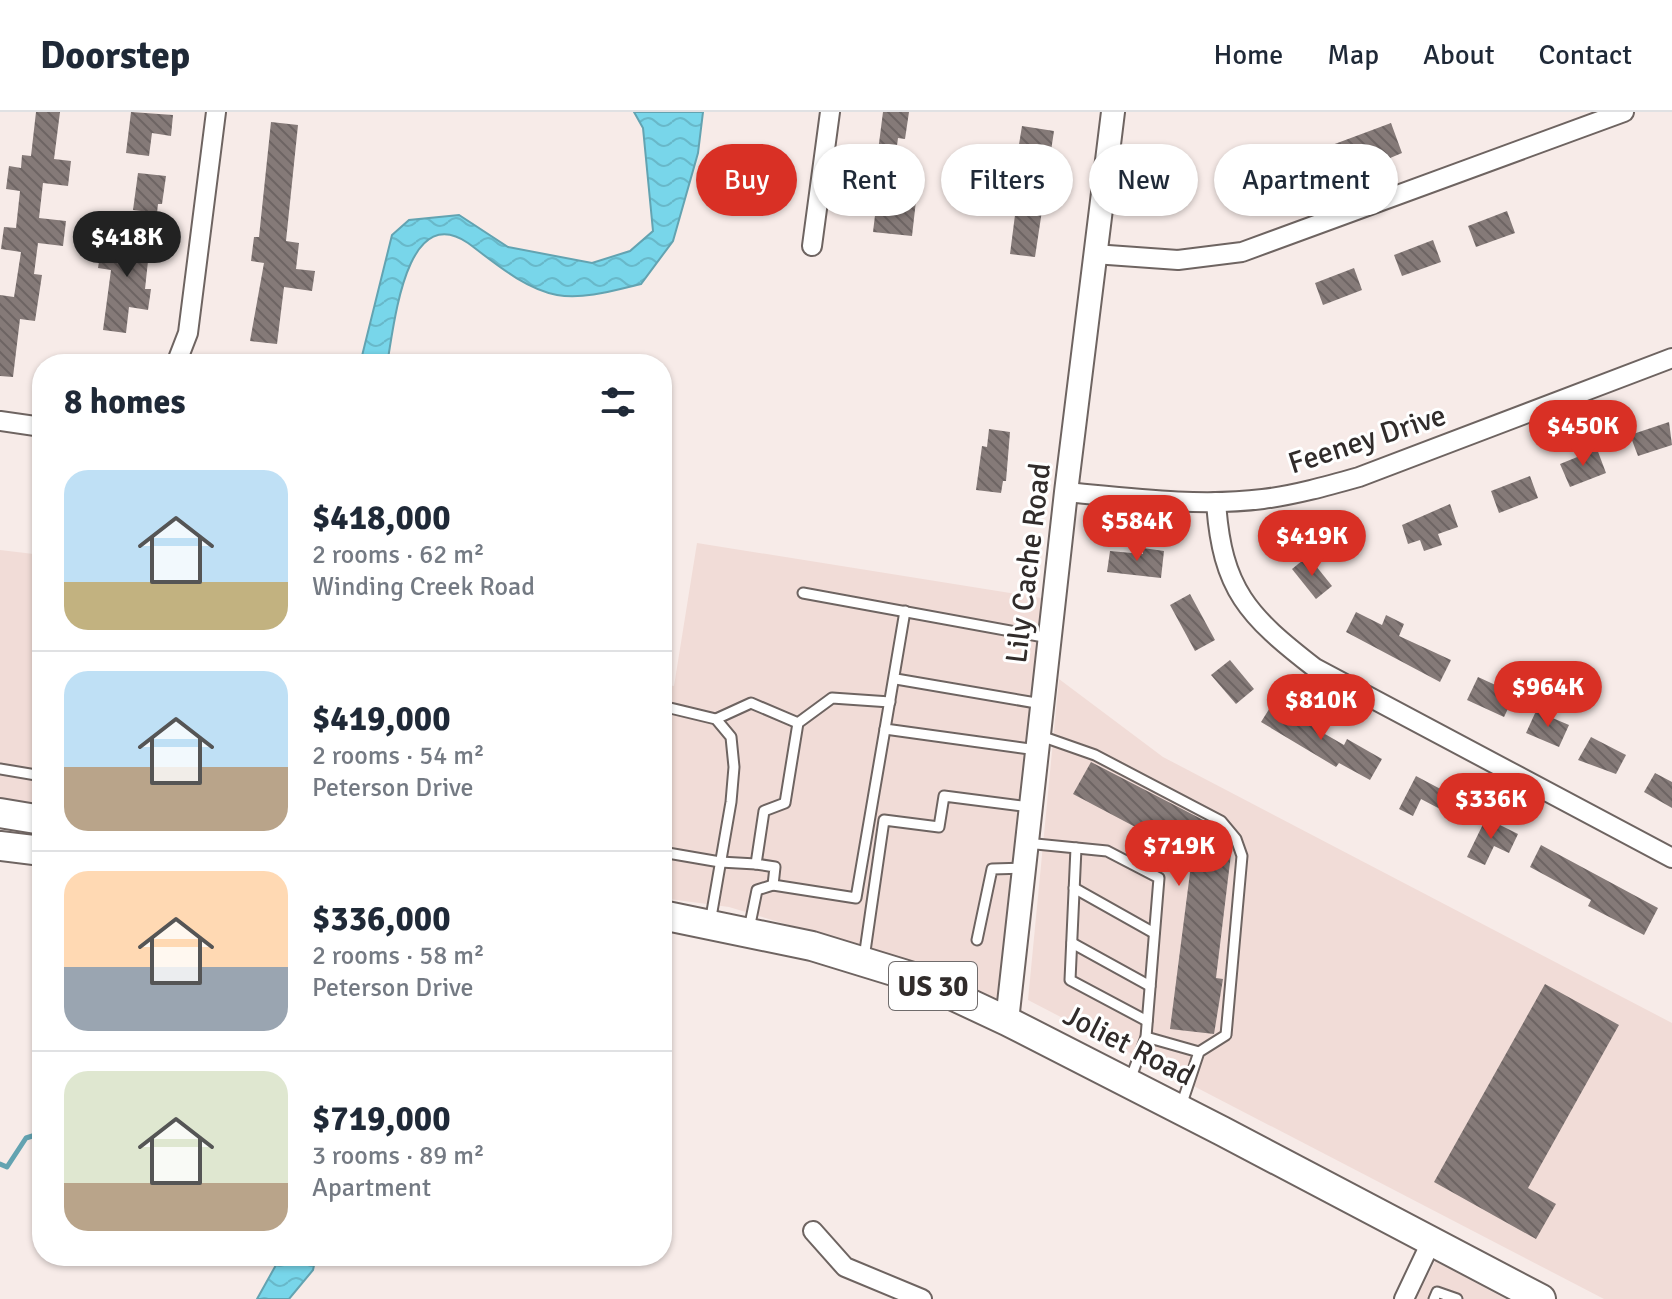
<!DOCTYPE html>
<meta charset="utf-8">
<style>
:root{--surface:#fff;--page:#f2f2f3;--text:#1f2937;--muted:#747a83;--line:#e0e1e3;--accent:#d93025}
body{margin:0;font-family:Signika,sans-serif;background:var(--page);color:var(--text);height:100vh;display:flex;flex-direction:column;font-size:30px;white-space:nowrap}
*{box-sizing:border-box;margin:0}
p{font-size:26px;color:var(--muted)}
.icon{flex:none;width:44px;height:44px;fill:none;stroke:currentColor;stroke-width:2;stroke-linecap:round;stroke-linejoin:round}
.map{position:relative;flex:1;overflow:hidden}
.details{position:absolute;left:32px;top:242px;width:640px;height:912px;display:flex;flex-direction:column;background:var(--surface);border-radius:32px;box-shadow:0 2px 6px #0004}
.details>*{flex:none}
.top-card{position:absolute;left:696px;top:32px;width:760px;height:72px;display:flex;gap:16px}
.price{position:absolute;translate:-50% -68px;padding:0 18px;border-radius:28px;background:var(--accent);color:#fff;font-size:26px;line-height:52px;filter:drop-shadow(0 2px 4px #0008)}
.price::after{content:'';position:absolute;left:50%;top:48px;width:24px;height:18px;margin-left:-12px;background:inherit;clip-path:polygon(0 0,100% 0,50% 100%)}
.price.selected{background:#222;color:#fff}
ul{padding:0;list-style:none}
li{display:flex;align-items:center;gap:24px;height:200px;padding:0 32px}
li+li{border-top:2px solid var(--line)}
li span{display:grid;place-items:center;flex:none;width:224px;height:160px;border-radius:24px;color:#555}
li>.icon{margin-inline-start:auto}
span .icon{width:96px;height:96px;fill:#fffc;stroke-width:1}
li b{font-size:34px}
h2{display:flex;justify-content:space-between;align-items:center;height:96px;padding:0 32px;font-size:34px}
.pill{padding:0 28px;border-radius:36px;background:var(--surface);box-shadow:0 2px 6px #0004;font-size:28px;line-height:72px}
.pill.selected{background:var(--accent);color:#fff}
header{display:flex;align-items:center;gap:48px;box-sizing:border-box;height:112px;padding:0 40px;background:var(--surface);border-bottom:2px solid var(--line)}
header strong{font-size:38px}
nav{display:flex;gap:44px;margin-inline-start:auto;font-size:28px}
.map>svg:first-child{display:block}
.built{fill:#f1dcd7}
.water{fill:url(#water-waves);stroke:#63a3b1;stroke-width:2}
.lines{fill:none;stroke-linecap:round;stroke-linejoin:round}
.stream{stroke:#63a3b1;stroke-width:5}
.building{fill:url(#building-back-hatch)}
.service-casing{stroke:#6e6461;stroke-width:13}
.minor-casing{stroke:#6e6461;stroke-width:22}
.tertiary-casing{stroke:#6e6461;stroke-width:26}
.primary-casing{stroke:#6e6461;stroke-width:32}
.service{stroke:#fff;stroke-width:9}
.minor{stroke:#fff;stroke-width:18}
.tertiary{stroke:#fff;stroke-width:22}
.primary{stroke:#fff;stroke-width:28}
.labels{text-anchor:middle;stroke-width:6;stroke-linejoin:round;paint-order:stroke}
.shield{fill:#fff;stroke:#6f6b6b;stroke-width:2}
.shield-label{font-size:28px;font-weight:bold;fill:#312c2b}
.street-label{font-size:30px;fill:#312c2b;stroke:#fff}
</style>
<header>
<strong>Doorstep</strong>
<nav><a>Home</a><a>Map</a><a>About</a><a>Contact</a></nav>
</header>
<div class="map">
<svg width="1672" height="1187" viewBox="0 0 1672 1187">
<defs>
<pattern id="water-waves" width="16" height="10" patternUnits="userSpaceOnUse" patternTransform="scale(2)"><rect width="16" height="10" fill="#78d6ea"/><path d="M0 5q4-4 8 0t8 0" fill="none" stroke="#68b8c9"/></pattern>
<pattern id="building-back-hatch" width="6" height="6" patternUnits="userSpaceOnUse" patternTransform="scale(2)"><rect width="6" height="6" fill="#857a78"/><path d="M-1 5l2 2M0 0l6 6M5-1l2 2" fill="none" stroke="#6d6463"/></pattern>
</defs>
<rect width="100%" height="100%" fill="#f7ebe8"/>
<!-- built -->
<g class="built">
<polygon points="697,431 1048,487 1001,888 869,837 729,795 662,786 662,572 674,574"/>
<polygon points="0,438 42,443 42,718 0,713"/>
<polygon points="1059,567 1163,645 1672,911 1672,1187 1604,1187 1028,888"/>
<polygon points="1435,1149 1506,1187 1416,1187"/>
</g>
<!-- water -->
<g class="water">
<path d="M634 0H703L698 41 673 129 641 172C616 178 583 188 557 183 523 176 495 151 468 131 405 88 394 216 387 252H360L392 123 409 108 459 103 508 135 592 151 630 139 653 119 643 16Z"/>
<polygon points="281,1144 316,1144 313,1158 289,1187 257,1187"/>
</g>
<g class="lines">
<!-- stream -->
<polyline class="stream" points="0,1052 7,1055 26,1026 42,1021"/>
</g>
<!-- building -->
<g class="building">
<polygon points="36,0 60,0 54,47 71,49 68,74 43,71 39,106 66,109 63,134 38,131 34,162 42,163 35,209 20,207 13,265 0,264 0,183 14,185 21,140 1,137 4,115 16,116 20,79 6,77 9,54 21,56 22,43 31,44"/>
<polygon points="131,0 173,3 171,24 152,21 149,44 126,41"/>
<polygon points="883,0 909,0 905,27 898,26 896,41 878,39"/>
<polygon points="271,10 298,13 286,129 299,131 296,157 315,159 312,179 284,175 277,232 250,229 264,151 251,149 254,125 259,125"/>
<polygon points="1391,11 1402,41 1383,49 1380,41 1340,56 1332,33"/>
<polygon points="1022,14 1054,19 1035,145 1010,142 1020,64 1014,63"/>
<polygon points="1295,46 1303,68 1264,83 1256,61"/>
<polygon points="138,61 166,64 162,92 158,92 157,101 133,98"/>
<polygon points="893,68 918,71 912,124 873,120 876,95 889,97"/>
<polygon points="1507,99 1515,121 1476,135 1468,114"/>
<polygon points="127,123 159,127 156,150 148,149 145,177 151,177 148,198 129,195 126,221 103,218 111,158 98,156 102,131 126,134"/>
<polygon points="1433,128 1441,150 1402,164 1394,143"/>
<polygon points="1354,156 1362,178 1323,193 1315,171"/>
<polygon points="1669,310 1672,333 1638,344 1630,323"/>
<polygon points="989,317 1010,320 1006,369 1003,369 1001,381 976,378 982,334 987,335"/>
<polygon points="1597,337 1606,361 1570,375 1560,352"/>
<polygon points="1530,364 1538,386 1499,401 1491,379"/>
<polygon points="1450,392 1458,415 1438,422 1442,433 1424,439 1420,428 1408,432 1402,413"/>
<polygon points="1143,436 1164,439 1161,466 1107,460 1110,439 1143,442"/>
<polygon points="1308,444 1332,474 1316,487 1292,457"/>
<polygon points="1190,482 1215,528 1195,539 1170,493"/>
<polygon points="1356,500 1382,513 1386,503 1404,512 1399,524 1451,548 1440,570 1346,520"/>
<polygon points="1230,548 1254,577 1236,592 1211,563"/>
<polygon points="1478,565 1515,582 1504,605 1467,588"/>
<polygon points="1273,591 1300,607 1303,602 1322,614 1318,618 1344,633 1347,627 1382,647 1370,668 1339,651 1336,655 1261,610"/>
<polygon points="1536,599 1569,613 1559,635 1526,621"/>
<polygon points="1591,625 1626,643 1616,662 1578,648"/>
<polygon points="1091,650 1213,713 1224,725 1222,741 1231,742 1216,866 1223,867 1214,922 1170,917 1192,745 1073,682"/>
<polygon points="1655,661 1672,670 1672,696 1644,680"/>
<polygon points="1416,664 1448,681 1440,697 1421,687 1413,704 1399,697"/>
<polygon points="1486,706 1518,722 1509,741 1494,734 1485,753 1467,745"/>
<polygon points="1541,733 1658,796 1644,823 1588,794 1591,788 1530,755"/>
<polygon points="1545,872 1619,913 1528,1076 1556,1092 1536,1127 1434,1070"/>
</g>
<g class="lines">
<defs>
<g id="service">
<polyline points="803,481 1049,526"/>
<polyline points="905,499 885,617 1037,638"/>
<polyline points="896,567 1042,592"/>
<polyline points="662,594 716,607 731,625 734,655 731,690 710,811"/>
<polyline points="716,607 751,591 798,611"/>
<polyline points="885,617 856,786 773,773 775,755 756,752 764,699 785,691 798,611 832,586 890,590"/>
<polyline points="1038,623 1095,643 1221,709 1236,727 1242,744 1226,923 1199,940 1181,994"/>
<polyline points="0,657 42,664"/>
<polyline points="1026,731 1107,739 1159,766 1146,925 1130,968"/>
<polyline points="1076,736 1070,868 1147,909"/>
<polyline points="662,740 720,750 756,752"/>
<polyline points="1074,776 1154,821"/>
<polyline points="749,817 757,778 773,773"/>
<polyline points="977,828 992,757 1023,756"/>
<polyline points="1072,831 1150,874"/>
<polyline points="864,846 884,708 939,715 944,684 1030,695"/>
<polyline points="1146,925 1199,940"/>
<polyline points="1434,1187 1437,1180 1457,1187"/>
</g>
<g id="minor">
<polyline points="812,134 830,0"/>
<polyline points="1094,142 1178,148 1242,140 1624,0"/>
<polyline points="176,252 188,221 216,0"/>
<polyline points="0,309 42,315"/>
<path d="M1066 380C1130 386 1199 395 1263 387 1295 383 1327 374 1359 365L1672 246"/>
<path d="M1216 390C1222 478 1248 504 1315 556L1672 746"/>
<polyline points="813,1119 845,1155 922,1187"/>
<polyline points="1404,1187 1432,1128"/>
</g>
<polyline id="tertiary" points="1007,909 1066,380 1113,0"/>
<g id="primary">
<polyline points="0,701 42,708"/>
<polyline points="0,734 42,739"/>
<polyline points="662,803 812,834 913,865 1007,909 1222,1019 1541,1187"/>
</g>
</defs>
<!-- service casing -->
<use href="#service" class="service-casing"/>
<!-- minor casing -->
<use href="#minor" class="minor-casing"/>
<!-- tertiary casing -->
<use href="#tertiary" class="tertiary-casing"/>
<!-- primary casing -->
<use href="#primary" class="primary-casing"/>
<!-- service -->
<use href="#service" class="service"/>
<!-- minor -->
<use href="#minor" class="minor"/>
<!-- tertiary -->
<use href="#tertiary" class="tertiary"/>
<!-- primary -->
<use href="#primary" class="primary"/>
</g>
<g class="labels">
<!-- shield labels -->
<rect class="shield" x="889" y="850" width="88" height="48" rx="6"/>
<g class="shield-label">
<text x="933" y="884">US 30</text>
</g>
<!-- street labels -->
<g class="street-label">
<text transform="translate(1367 327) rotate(-18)" y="10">Feeney Drive</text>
<text transform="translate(1028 451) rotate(-83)" y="10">Lily Cache Road</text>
<text transform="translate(1129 933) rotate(27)" y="10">Joliet Road</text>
</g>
</g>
</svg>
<b class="price selected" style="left:127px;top:167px">$418K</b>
<b class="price" style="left:1583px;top:356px">$450K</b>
<b class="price" style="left:1137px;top:451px">$584K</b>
<b class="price" style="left:1312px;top:466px">$419K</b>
<b class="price" style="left:1548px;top:617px">$964K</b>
<b class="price" style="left:1321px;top:630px">$810K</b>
<b class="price" style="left:1491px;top:729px">$336K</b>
<b class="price" style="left:1179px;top:776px">$719K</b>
<div class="top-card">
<a class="pill selected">Buy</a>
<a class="pill">Rent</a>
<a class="pill">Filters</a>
<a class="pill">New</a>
<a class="pill">Apartment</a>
</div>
<section class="details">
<h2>8 homes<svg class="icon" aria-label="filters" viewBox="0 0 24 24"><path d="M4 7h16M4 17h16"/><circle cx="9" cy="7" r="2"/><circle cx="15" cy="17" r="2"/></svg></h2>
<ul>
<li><span style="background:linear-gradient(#bfe0f5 70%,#c2b280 0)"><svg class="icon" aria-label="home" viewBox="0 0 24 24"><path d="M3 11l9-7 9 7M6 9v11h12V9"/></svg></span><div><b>$418,000</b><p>2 rooms · 62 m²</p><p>Winding Creek Road</p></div></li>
<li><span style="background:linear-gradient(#bfe0f5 60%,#b9a48a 0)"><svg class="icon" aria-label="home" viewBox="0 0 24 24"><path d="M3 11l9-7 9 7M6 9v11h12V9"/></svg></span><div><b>$419,000</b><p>2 rooms · 54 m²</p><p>Peterson Drive</p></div></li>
<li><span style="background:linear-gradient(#ffd9b3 60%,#9aa5b1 0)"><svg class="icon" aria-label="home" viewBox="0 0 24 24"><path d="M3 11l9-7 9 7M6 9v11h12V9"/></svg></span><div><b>$336,000</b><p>2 rooms · 58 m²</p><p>Peterson Drive</p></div></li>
<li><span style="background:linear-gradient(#dfe7d0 70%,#b9a48a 0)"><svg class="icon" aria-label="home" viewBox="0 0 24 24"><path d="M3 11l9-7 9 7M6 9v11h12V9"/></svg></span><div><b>$719,000</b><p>3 rooms · 89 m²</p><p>Apartment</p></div></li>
</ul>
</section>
</div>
